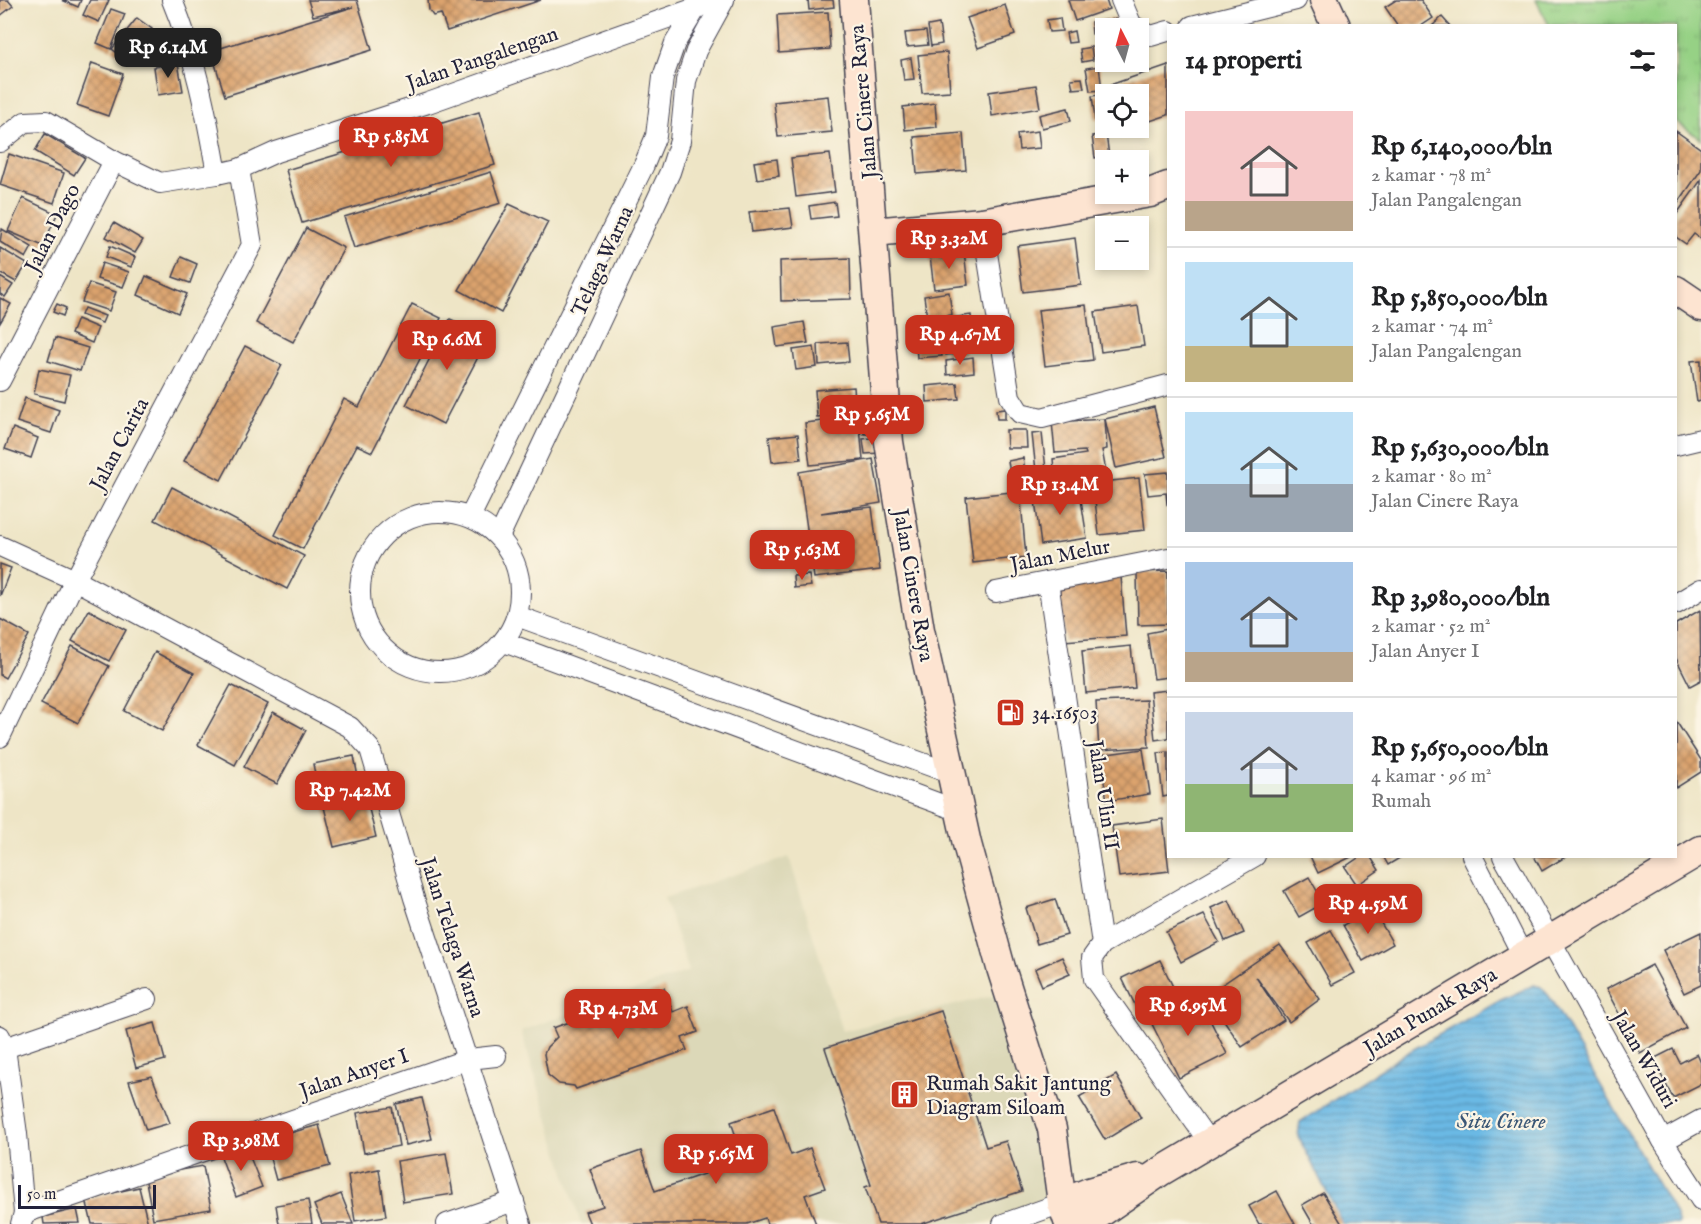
<!DOCTYPE html>
<html lang="id">
<meta charset="utf-8">
<style>
:root{--surface:#fff;--page:#f6f6f6;--text:#202124;--muted:#757577;--line:#e0e0e0;--accent:#c8321e}
body{margin:0;font-family:"IM FELL English",serif;background:var(--page);color:var(--text);height:100vh;display:flex;flex-direction:column;font-size:22px;white-space:nowrap}
*{box-sizing:border-box;margin:0}
p{font-size:20px;color:var(--muted)}
.icon{flex:none;width:33px;height:33px;fill:none;stroke:currentColor;stroke-width:2;stroke-linecap:round;stroke-linejoin:round}
.map{position:relative;flex:1;overflow:hidden}
.panel{position:absolute;left:1167px;top:24px;width:510px;height:834px;display:flex;flex-direction:column;background:var(--surface);border-radius:0px;box-shadow:0 3px 9px #0003}
.panel>*{flex:none}
.needle{width:39px;rotate:354deg}
.tools{position:absolute;left:1095px;top:18px;display:grid;gap:12px}
.tools a{display:grid;place-items:center;width:54px;height:54px;border-radius:0px;background:var(--surface);box-shadow:0 3px 9px #0003;font-size:30px}
.scale{position:absolute;left:18px;bottom:15px;width:138px;box-sizing:border-box;padding-left:6px;border:3px solid #22223b;border-top:0;font-size:16px;line-height:21px;white-space:nowrap;color:#22223b;-webkit-text-stroke:4px #fcf5e5;paint-order:stroke}
.price{position:absolute;translate:-50% -51px;padding:0 14px;border-radius:12px;background:var(--accent);color:#fff;font-size:20px;line-height:39px;filter:drop-shadow(0 2px 3px #0008)}
.price::after{content:'';position:absolute;left:50%;top:36px;width:18px;height:14px;margin-left:-9px;background:inherit;clip-path:polygon(0 0,100% 0,50% 100%)}
.price.active{background:#222;color:#fff}
ul{padding:0;list-style:none}
li{display:flex;align-items:center;gap:18px;height:150px;padding:0 18px}
li+li{border-top:2px solid var(--line)}
li span{display:grid;place-items:center;flex:none;width:168px;height:120px;border-radius:0px;color:#555}
li>.icon{margin-inline-start:auto}
span .icon{width:72px;height:72px;fill:#fffc;stroke-width:1}
li b{font-size:26px}
h2{display:flex;justify-content:space-between;align-items:center;height:72px;padding:0 18px;font-size:26px}
.map>svg:first-child{display:block}
.built{fill:#dcd8b8}
.grass{fill:url(#grass-tufts);stroke:#5c7a60;stroke-width:1.5}
.water{fill:url(#water-rules);stroke:#466e90;stroke-width:1.5}
.building{fill:url(#building-cross-hatch)}
.lines{fill:none;stroke-linecap:round;stroke-linejoin:round}
.street-casing{stroke:#413f50;stroke-width:22}
.secondary-casing{stroke:#413f50;stroke-width:31}
.street{stroke:#fff;stroke-width:20}
.secondary{stroke:#fde4d1;stroke-width:28}
.labels{text-anchor:middle;stroke-width:4.5;stroke-linejoin:round;paint-order:stroke}
.street-label{font-size:21px;fill:#22223b;stroke:#fcf5e5}
.poi-label{font-size:21px;fill:#22223b;stroke:#fcf5e5;text-anchor:start}
.water-label{font-size:22px;font-style:italic;fill:#3b5776;stroke:#fcf5e5}
</style>
<div class="map">
<svg width="1701" height="1224" viewBox="0 0 1701 1224">
<defs>
<pattern id="grass-tufts" width="24" height="20" patternUnits="userSpaceOnUse" patternTransform="scale(1.5)"><rect width="24" height="20" fill="#96d185"/><path d="M3 7l-1-3M5 7V3M7 7l1-3M15 17l-1-3M17 17v-4M19 17l1-3" fill="none" stroke="#81b374"/></pattern>
<pattern id="water-rules" width="6" height="5" patternUnits="userSpaceOnUse" patternTransform="scale(1.5)"><rect width="6" height="5" fill="#6ab9e5"/><path d="M0 2.5h6" fill="none" stroke="#5796bb"/></pattern>
<pattern id="building-cross-hatch" width="8" height="8" patternUnits="userSpaceOnUse" patternTransform="scale(1.5)"><rect width="8" height="8" fill="#dba36d"/><path d="M0 0l8 8M0 8l8-8" fill="none" stroke="#b1845b"/></pattern>
</defs>
<rect width="100%" height="100%" fill="#fcf5e5"/>
<filter id="ink" filterUnits="userSpaceOnUse"><feTurbulence type="fractalNoise" baseFrequency=".0167" numOctaves="2"/><feDisplacementMap in="SourceGraphic" scale="12" xChannelSelector="R" yChannelSelector="G"/><feConvolveMatrix kernelMatrix="1 2 1 2 8 2 1 2 1" color-interpolation-filters="sRGB"/></filter>
<filter id="wash" filterUnits="userSpaceOnUse"><feTurbulence type="fractalNoise" baseFrequency=".008" numOctaves="4" result="noise"/><feDisplacementMap in="SourceGraphic" scale="24" xChannelSelector="R" yChannelSelector="G"/><feGaussianBlur stdDeviation="1.35" result="paint"/><feColorMatrix in="noise" values="0 0 0 0 0 0 0 0 0 0 0 0 0 0 0 0 0 1.4 0 .05"/><feComposite in="paint" operator="in"/></filter>
<g filter="url(#wash)">
<rect width="100%" height="100%" fill="#eee5c6"/>
<!-- built -->
<polygon class="built" points="789,857 842,1031 997,995 1051,1200 980,1224 581,1224 521,1031 689,971 664,898"/>
<!-- grass -->
<polygon class="grass" points="1536,0 1701,0 1701,139 1676,122 1676,26 1549,25"/>
<!-- water -->
<polygon class="water" points="1534,985 1541,987 1549,996 1675,1213 1679,1224 1343,1224 1298,1136 1300,1122 1405,1054 1501,1000"/>
<g id="blocks">
<!-- building -->
<g class="building">
<polygon points="0,0 8,0 13,6 0,16"/>
<polygon points="62,0 81,0 78,7"/>
<polygon points="90,0 109,0 99,22 83,15"/>
<polygon points="308,0 357,0 372,50 225,96 211,51 353,7 313,16"/>
<polygon points="428,0 541,0 447,31 441,14 433,16 429,10"/>
<polygon points="808,0 833,0 834,7 809,10"/>
<polygon points="1068,0 1106,0 1109,9 1075,21"/>
<polygon points="1396,0 1421,0 1433,18 1421,26 1398,26 1385,7"/>
<polygon points="1005,5 1015,35 978,48 967,18"/>
<polygon points="111,9 125,14 111,49 97,43"/>
<polygon points="828,12 830,49 779,53 777,15"/>
<polygon points="1442,17 1450,26 1432,26"/>
<polygon points="137,18 152,29 127,60 112,49"/>
<polygon points="1060,18 1062,31 1049,32 1047,20"/>
<polygon points="1115,19 1116,28 1106,28 1106,32 1092,34 1091,22"/>
<polygon points="939,24 942,44 931,46 928,26"/>
<polygon points="926,31 928,45 907,47 905,33"/>
<polygon points="1074,31 1076,42 1068,43 1066,33"/>
<polygon points="1106,37 1106,56 1102,57 1098,39"/>
<polygon points="1091,47 1093,60 1082,62 1080,49"/>
<polygon points="947,52 950,91 922,93 918,55"/>
<polygon points="911,58 914,79 904,80 901,60"/>
<polygon points="92,63 123,74 108,116 77,105"/>
<polygon points="178,63 183,91 158,95 154,67"/>
<polygon points="1168,65 1168,115 1138,125 1138,94 1107,94 1104,87"/>
<polygon points="1099,66 1102,90 1090,91 1086,68"/>
<polygon points="1082,78 1084,88 1073,89 1071,79"/>
<polygon points="1036,85 1040,108 992,116 989,92"/>
<polygon points="1104,94 1106,119 1095,120 1092,96"/>
<polygon points="828,96 832,132 778,137 774,102"/>
<polygon points="935,103 937,127 905,130 903,107"/>
<polygon points="1068,108 1071,121 1042,128 1039,115"/>
<polygon points="479,112 495,165 302,223 286,170"/>
<polygon points="1038,131 1040,148 1019,150 1017,134"/>
<polygon points="1676,131 1701,149 1701,170 1676,206"/>
<polygon points="963,133 966,170 917,174 914,137"/>
<polygon points="45,134 85,158 74,175 35,151"/>
<polygon points="1106,134 1109,156 1095,158 1092,136"/>
<polygon points="9,154 64,173 54,203 0,185"/>
<polygon points="830,154 835,192 796,197 791,158"/>
<polygon points="777,159 779,176 757,179 754,162"/>
<polygon points="491,172 501,203 354,248 344,217"/>
<polygon points="1701,180 1701,239 1694,234 1686,244 1676,237 1676,215"/>
<polygon points="23,198 57,214 43,246 8,231"/>
<polygon points="835,202 837,216 811,219 809,206"/>
<polygon points="509,204 548,222 501,313 459,290"/>
<polygon points="790,208 793,227 752,232 749,212"/>
<polygon points="114,223 143,240 135,253 106,237"/>
<polygon points="306,228 344,248 293,342 256,323"/>
<polygon points="2,229 32,247 26,258 0,242"/>
<polygon points="1075,238 1081,285 1023,292 1017,246"/>
<polygon points="110,246 135,257 131,267 106,257"/>
<polygon points="0,248 27,264 16,282 0,273"/>
<polygon points="964,251 968,285 934,289 930,256"/>
<polygon points="181,257 197,264 190,283 173,277"/>
<polygon points="850,258 851,299 781,301 780,261"/>
<polygon points="102,263 129,272 123,287 97,279"/>
<polygon points="146,276 187,294 178,313 138,295"/>
<polygon points="0,277 13,285 5,297 0,294"/>
<polygon points="89,283 116,292 109,311 82,302"/>
<polygon points="949,292 952,315 927,318 924,296"/>
<polygon points="0,298 11,304 0,323"/>
<polygon points="57,304 66,308 63,316 53,312"/>
<polygon points="412,304 441,318 372,452 357,445 303,549 275,535 344,399 359,407"/>
<polygon points="1086,305 1093,360 1045,366 1038,310"/>
<polygon points="1138,306 1144,346 1101,352 1095,312"/>
<polygon points="84,308 105,316 102,323 81,315"/>
<polygon points="971,315 972,326 939,331 937,320"/>
<polygon points="77,319 98,328 92,343 71,334"/>
<polygon points="450,319 489,336 443,424 406,405"/>
<polygon points="804,322 808,343 777,347 774,327"/>
<polygon points="962,332 964,353 946,355 944,334"/>
<polygon points="940,334 942,356 917,358 915,336"/>
<polygon points="55,338 88,348 80,371 48,361"/>
<polygon points="847,342 849,362 819,365 818,344"/>
<polygon points="245,346 282,365 221,480 184,461"/>
<polygon points="814,347 817,367 796,370 793,350"/>
<polygon points="973,357 974,372 947,375 946,361"/>
<polygon points="1701,360 1701,401 1697,402 1691,361"/>
<polygon points="39,369 70,375 64,401 34,394"/>
<polygon points="957,383 959,399 927,402 926,386"/>
<polygon points="854,387 856,414 817,417 815,390"/>
<polygon points="25,398 59,410 51,433 17,422"/>
<polygon points="1154,407 1166,457 1116,468 1105,419"/>
<polygon points="1005,409 1005,419 997,419 996,410"/>
<polygon points="859,417 863,460 810,465 805,423"/>
<polygon points="863,417 873,417 874,434 864,434"/>
<polygon points="1105,419 1107,449 1102,450 1106,471 1055,478 1053,459 1086,454 1085,451 1055,453 1052,422"/>
<polygon points="13,428 38,438 31,458 5,449"/>
<polygon points="1006,430 1026,430 1027,448 1007,448"/>
<polygon points="1042,433 1047,479 1037,480 1032,434"/>
<polygon points="798,434 801,459 772,462 769,437"/>
<polygon points="878,437 880,453 865,454 863,439"/>
<polygon points="1023,458 1026,477 1011,479 1008,461"/>
<polygon points="873,459 881,503 821,513 872,507 880,570 814,578 799,472"/>
<polygon points="1168,472 1168,503 1167,504 1166,493 1148,495 1145,474"/>
<polygon points="1139,478 1145,530 1099,535 1093,483"/>
<polygon points="172,487 304,556 287,589 155,520"/>
<polygon points="1079,487 1087,538 1041,545 1034,493"/>
<polygon points="1020,491 1026,557 973,563 966,497"/>
<polygon points="0,564 11,568 0,596"/>
<polygon points="1168,571 1168,624 1138,625 1137,572"/>
<polygon points="809,575 811,586 794,588 793,576"/>
<polygon points="1121,577 1126,636 1064,641 1059,582"/>
<polygon points="89,610 126,630 109,661 72,641"/>
<polygon points="1700,610 1701,680 1690,686 1676,658 1676,624"/>
<polygon points="0,619 29,635 5,678 0,675"/>
<polygon points="1168,629 1168,677 1154,679 1147,633"/>
<polygon points="72,646 109,666 78,723 41,704"/>
<polygon points="1131,646 1135,688 1086,693 1082,651"/>
<polygon points="155,652 194,673 162,731 124,711"/>
<polygon points="231,685 268,704 235,765 198,745"/>
<polygon points="1168,690 1168,738 1155,740 1150,692"/>
<polygon points="1146,700 1149,747 1099,750 1096,702"/>
<polygon points="273,712 306,730 277,784 244,767"/>
<polygon points="1676,721 1701,760 1701,772 1676,788"/>
<polygon points="1143,749 1150,794 1107,801 1100,755"/>
<polygon points="1168,752 1168,796 1163,797 1158,753"/>
<polygon points="354,756 361,793 320,800 313,764"/>
<polygon points="366,797 376,837 334,847 324,807"/>
<polygon points="1163,819 1169,871 1119,877 1112,826"/>
<polygon points="1310,856 1353,856 1318,873"/>
<polygon points="1361,856 1370,856 1379,870 1357,885 1345,867"/>
<polygon points="1383,856 1403,856 1388,865"/>
<polygon points="1534,856 1567,856 1542,871"/>
<polygon points="1309,877 1324,903 1299,917 1284,891"/>
<polygon points="1055,899 1067,935 1037,944 1026,908"/>
<polygon points="1229,900 1244,933 1225,941 1211,908"/>
<polygon points="1373,909 1393,944 1363,961 1343,925"/>
<polygon points="1204,915 1219,942 1181,962 1166,932"/>
<polygon points="1331,930 1355,973 1332,985 1308,943"/>
<polygon points="1701,932 1701,985 1684,993 1663,950"/>
<polygon points="1280,945 1320,999 1289,1022 1256,977 1284,1020 1242,1047 1207,995"/>
<polygon points="1062,957 1070,974 1042,986 1035,969"/>
<polygon points="1160,960 1176,993 1138,1011 1122,978"/>
<polygon points="1652,965 1686,1028 1640,1053 1606,989"/>
<polygon points="664,988 673,1012 688,1006 698,1032 682,1038 687,1050 576,1089 574,1086 559,1084 548,1075 544,1054 547,1047 557,1037 553,1028"/>
<polygon points="1198,996 1227,1054 1179,1078 1150,1020"/>
<polygon points="941,1011 986,1147 1006,1141 1022,1191 921,1224 878,1224 865,1187 871,1185 825,1048"/>
<polygon points="155,1023 165,1060 136,1068 126,1031"/>
<polygon points="1673,1049 1680,1063 1697,1054 1701,1063 1701,1084 1673,1098 1653,1059"/>
<polygon points="1116,1075 1141,1118 1105,1140 1079,1097"/>
<polygon points="152,1076 170,1123 146,1130 129,1081"/>
<polygon points="422,1098 432,1139 406,1145 396,1104"/>
<polygon points="392,1107 399,1146 364,1153 357,1113"/>
<polygon points="774,1107 791,1155 810,1148 825,1188 805,1195 816,1224 767,1224 765,1218 747,1224 590,1224 585,1212 603,1206 590,1169 641,1151 655,1191 744,1160 731,1122"/>
<polygon points="319,1125 330,1166 276,1180 265,1140"/>
<polygon points="246,1147 262,1187 236,1197 221,1157"/>
<polygon points="446,1153 453,1194 403,1202 397,1161"/>
<polygon points="203,1166 211,1209 153,1219 145,1176"/>
<polygon points="379,1169 386,1216 355,1221 348,1175"/>
<polygon points="139,1187 148,1224 92,1224 86,1199"/>
<polygon points="1277,1191 1295,1224 1259,1224 1249,1206"/>
<polygon points="1323,1193 1342,1224 1313,1224 1302,1205"/>
<polygon points="341,1194 353,1224 322,1224 314,1205"/>
<polygon points="308,1200 312,1224 279,1224 276,1205"/>
<polygon points="77,1209 80,1223 44,1224 43,1217"/>
</g>
</g>
</g>
<g filter="url(#ink)">
<use href="#blocks" fill-opacity="0" stroke="#413f50" stroke-width="1.5"/>
<g class="lines">
<defs>
<g id="street">
<path d="M172 0C195 55 207 116 217 174"/>
<polyline points="1121,0 1132,26 1137,28"/>
<polyline points="1192,26 1296,0"/>
<polyline points="1138,29 1151,36 1168,31"/>
<polyline points="0,142 25,122 46,121 114,161 160,183 217,174 239,169 276,152 428,103 718,0"/>
<polyline points="982,222 1010,397 1020,413 1042,418 1168,385"/>
<polyline points="0,381 114,161"/>
<polyline points="1676,445 1701,439"/>
<circle cx="440" cy="592" r="80"/>
<polyline points="470,517 644,165 656,136 663,77 675,43 698,5"/>
<polyline points="499,537 670,172 680,141 686,81 696,51 724,0"/>
<polyline points="0,546 75,580 350,727 370,749 414,898 521,1224"/>
<polyline points="1048,582 1102,944"/>
<polyline points="996,592 1168,558"/>
<polyline points="1676,604 1701,589"/>
<polyline points="517,616 950,773"/>
<polyline points="504,642 959,811"/>
<polyline points="0,737 75,580 252,245 239,169"/>
<polyline points="1472,856 1523,956"/>
<polyline points="1503,856 1663,1141 1701,1200"/>
<polyline points="0,1036 5,1048 17,1134 24,1213 21,1224"/>
<polyline points="5,1048 147,999"/>
<polyline points="1663,1141 1701,1120"/>
<polyline points="1209,1142 1094,979 1092,958 1102,944 1255,856"/>
<polyline points="24,1213 469,1059 496,1056"/>
<polyline points="447,1224 514,1201"/>
<polyline points="1003,1224 1062,1203"/>
</g>
<g id="secondary">
<polyline points="854,0 889,442 920,630 967,844 1001,968 1052,1129 1062,1203 1069,1224"/>
<polyline points="1324,0 1336,26"/>
<polyline points="873,232 982,222 1150,193 1168,186"/>
<polyline points="1676,290 1701,307"/>
<polyline points="1062,1203 1089,1192 1138,1178"/>
<polyline points="1077,1224 1099,1214 1160,1172 1701,850"/>
</g>
</defs>
<!-- street casing -->
<use href="#street" class="street-casing"/>
<!-- secondary casing -->
<use href="#secondary" class="secondary-casing"/>
<!-- street -->
<use href="#street" class="street"/>
<!-- secondary -->
<use href="#secondary" class="secondary"/>
</g>
</g>
<!-- icons -->
<defs>
<symbol id="fuel-square" viewBox="-11 -11 22 22"><rect x="-9" y="-9" width="18" height="18" rx="4" fill="#c8321e" stroke="#fcf5e5"/><path d="M-5.5-6h7V0h2V4h1.3V-2.5L3-4.5l.8-.8L6-3V5H2.5V1h-1V6h-7ZM-4.2-4.7v3.2H.2V-4.7Z" fill="#fff"/></symbol>
<symbol id="building-square" viewBox="-11 -11 22 22"><rect x="-9" y="-9" width="18" height="18" rx="4" fill="#c8321e" stroke="#fcf5e5"/><path d="M-4-6H4V6H1V3H-1V6H-4ZM-2.5-4.3h1.7v1.8h-1.7ZM.8-4.3h1.7v1.8H.8ZM-2.5-1h1.7V.8h-1.7ZM.8-1h1.7V.8H.8Z" fill="#fff"/></symbol>
</defs>
<g fill-rule="evenodd">
<use href="#fuel-square" x="994" y="696" width="33" height="33"/>
<use href="#building-square" x="888" y="1078" width="33" height="33"/>
</g>
<g class="labels">
<!-- street labels -->
<g class="street-label">
<text transform="translate(482 58) rotate(-19)" y="7">Jalan Pangalengan</text>
<text transform="translate(863 102) rotate(-95)" y="7">Jalan Cinere Raya</text>
<text transform="translate(52 228) rotate(-63)" y="7">Jalan Dago</text>
<text transform="translate(602 261) rotate(-65)" y="7">Telaga Warna</text>
<text transform="translate(119 444) rotate(-62)" y="7">Jalan Carita</text>
<text transform="translate(1060 555) rotate(-11)" y="7">Jalan Melur</text>
<text transform="translate(914 585) rotate(80)" y="7">Jalan Cinere Raya</text>
<text transform="translate(1104 795) rotate(81)" y="7">Jalan Ulin II</text>
<text transform="translate(453 937) rotate(72)" y="7">Jalan Telaga Warna</text>
<text transform="translate(1430 1011) rotate(-31)" y="7">Jalan Punak Raya</text>
<text transform="translate(1645 1059) rotate(60)" y="7">Jalan Widuri</text>
<text transform="translate(354 1073) rotate(-19)" y="7">Jalan Anyer I</text>
</g>
<!-- poi labels -->
<g class="poi-label">
<text x="1032" y="719">34.16503</text>
<text x="926" y="1090">Rumah Sakit Jantung<tspan x="926" dy="24">Diagram Siloam</tspan></text>
</g>
<!-- water labels -->
<g class="water-label">
<text x="1501" y="1128">Situ Cinere</text>
</g>
</g>
</svg>
<div class="tools">
<a><svg class="needle" viewBox="-14 -14 28 28"><path d="M0-13l5 13h-10z" fill="#e53935"/><path d="M0 13l5-13h-10z" fill="#757577"/></svg></a>
<a><svg class="icon" aria-label="locate" viewBox="0 0 24 24"><circle cx="12" cy="12" r="6"/><path d="M12 2v4M12 18v4M2 12h4M18 12h4"/></svg></a>
<a>+</a>
<a>−</a>
</div>
<div class="scale">50 m</div>
<b class="price active" style="left:168px;top:79px">Rp 6.14M</b>
<b class="price" style="left:391px;top:168px">Rp 5.85M</b>
<b class="price" style="left:949px;top:270px">Rp 3.32M</b>
<b class="price" style="left:960px;top:366px">Rp 4.67M</b>
<b class="price" style="left:447px;top:371px">Rp 6.6M</b>
<b class="price" style="left:872px;top:446px">Rp 5.65M</b>
<b class="price" style="left:1060px;top:516px">Rp 13.4M</b>
<b class="price" style="left:802px;top:581px">Rp 5.63M</b>
<b class="price" style="left:350px;top:822px">Rp 7.42M</b>
<b class="price" style="left:1368px;top:935px">Rp 4.59M</b>
<b class="price" style="left:1188px;top:1037px">Rp 6.95M</b>
<b class="price" style="left:618px;top:1040px">Rp 4.73M</b>
<b class="price" style="left:241px;top:1172px">Rp 3.98M</b>
<b class="price" style="left:716px;top:1185px">Rp 5.65M</b>
<section class="panel">
<h2>14 properti<svg class="icon" aria-label="filters" viewBox="0 0 24 24"><path d="M4 7h16M4 17h16"/><circle cx="9" cy="7" r="2"/><circle cx="15" cy="17" r="2"/></svg></h2>
<ul>
<li><span style="background:linear-gradient(#f6c9c9 75%,#b9a48a 0)"><svg class="icon" aria-label="home" viewBox="0 0 24 24"><path d="M3 11l9-7 9 7M6 9v11h12V9"/></svg></span><div><b>Rp 6,140,000/bln</b><p>2 kamar · 78 m²</p><p>Jalan Pangalengan</p></div></li>
<li><span style="background:linear-gradient(#bfe0f5 70%,#c2b280 0)"><svg class="icon" aria-label="home" viewBox="0 0 24 24"><path d="M3 11l9-7 9 7M6 9v11h12V9"/></svg></span><div><b>Rp 5,850,000/bln</b><p>2 kamar · 74 m²</p><p>Jalan Pangalengan</p></div></li>
<li><span style="background:linear-gradient(#bfe0f5 60%,#9aa5b1 0)"><svg class="icon" aria-label="home" viewBox="0 0 24 24"><path d="M3 11l9-7 9 7M6 9v11h12V9"/></svg></span><div><b>Rp 5,630,000/bln</b><p>2 kamar · 80 m²</p><p>Jalan Cinere Raya</p></div></li>
<li><span style="background:linear-gradient(#a9c7e8 75%,#b9a48a 0)"><svg class="icon" aria-label="home" viewBox="0 0 24 24"><path d="M3 11l9-7 9 7M6 9v11h12V9"/></svg></span><div><b>Rp 3,980,000/bln</b><p>2 kamar · 52 m²</p><p>Jalan Anyer I</p></div></li>
<li><span style="background:linear-gradient(#c9d6e8 60%,#8fb573 0)"><svg class="icon" aria-label="home" viewBox="0 0 24 24"><path d="M3 11l9-7 9 7M6 9v11h12V9"/></svg></span><div><b>Rp 5,650,000/bln</b><p>4 kamar · 96 m²</p><p>Rumah</p></div></li>
</ul>
</section>
</div>
